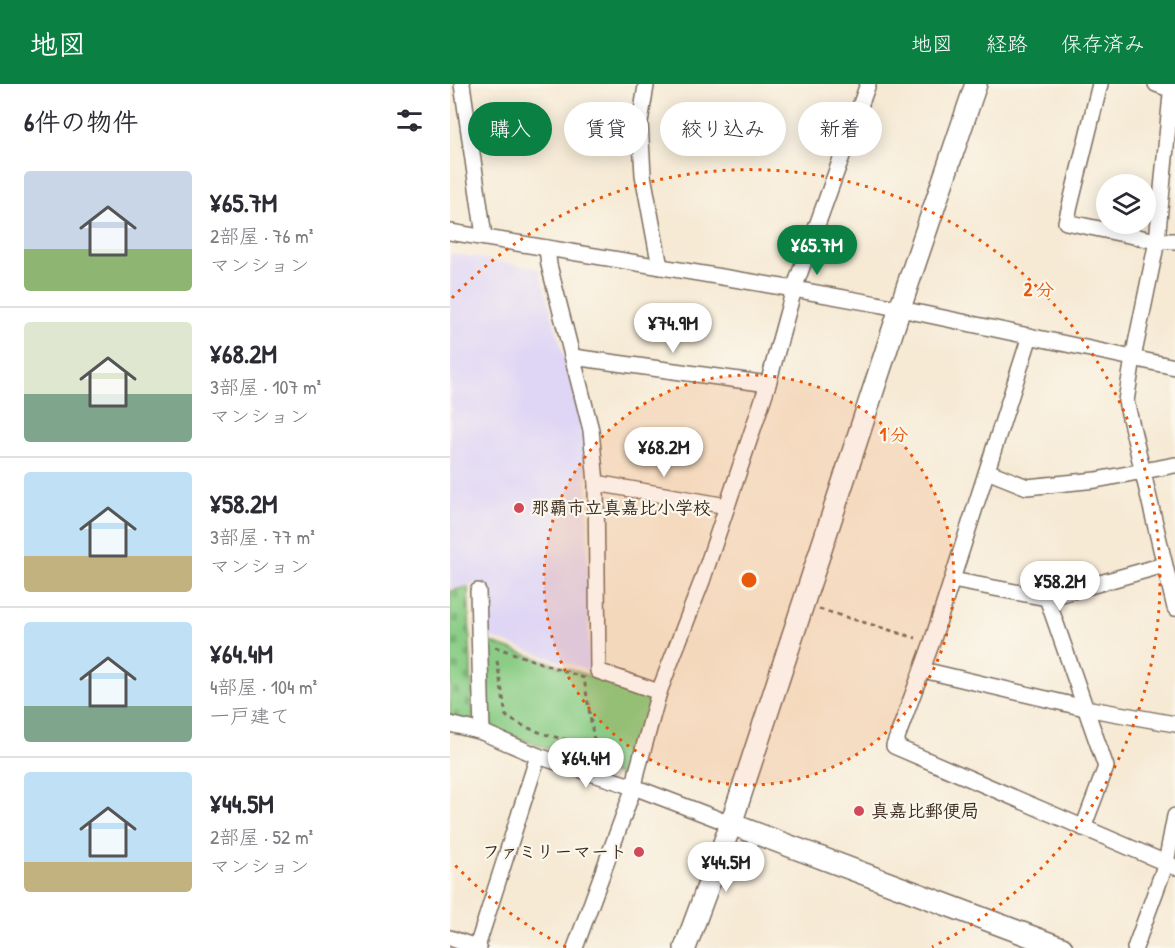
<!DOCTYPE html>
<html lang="ja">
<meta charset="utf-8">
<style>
:root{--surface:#fff;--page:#f7f7f7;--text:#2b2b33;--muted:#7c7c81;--line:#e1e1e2;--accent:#0b8043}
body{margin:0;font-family:"Patrick Hand","Klee One",sans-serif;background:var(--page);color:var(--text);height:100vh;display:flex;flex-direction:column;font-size:22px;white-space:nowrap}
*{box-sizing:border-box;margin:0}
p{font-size:20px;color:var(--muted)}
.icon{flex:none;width:33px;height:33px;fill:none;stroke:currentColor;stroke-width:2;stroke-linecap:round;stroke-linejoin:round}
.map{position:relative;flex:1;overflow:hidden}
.panel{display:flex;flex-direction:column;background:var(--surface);width:450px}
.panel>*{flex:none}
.banner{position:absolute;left:18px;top:18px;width:570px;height:54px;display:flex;gap:12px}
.controls{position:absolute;left:646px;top:90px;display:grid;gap:12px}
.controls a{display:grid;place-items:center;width:60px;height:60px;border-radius:50%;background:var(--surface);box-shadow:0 3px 15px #0003;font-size:30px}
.price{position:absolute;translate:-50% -51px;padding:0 14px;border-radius:21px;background:#fff;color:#222;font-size:20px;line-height:39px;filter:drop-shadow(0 2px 3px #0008)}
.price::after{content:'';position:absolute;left:50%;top:36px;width:18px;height:14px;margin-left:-9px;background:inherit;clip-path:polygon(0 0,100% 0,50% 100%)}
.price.active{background:var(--accent);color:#fff}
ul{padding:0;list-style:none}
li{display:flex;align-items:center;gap:18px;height:150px;padding:0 24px}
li+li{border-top:2px solid var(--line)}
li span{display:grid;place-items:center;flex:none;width:168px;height:120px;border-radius:6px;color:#555}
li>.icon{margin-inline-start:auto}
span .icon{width:72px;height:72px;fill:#fffc;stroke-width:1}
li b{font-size:26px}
h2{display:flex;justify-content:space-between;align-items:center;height:72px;padding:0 24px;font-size:26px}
.tag{padding:0 21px;border-radius:27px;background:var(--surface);box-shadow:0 3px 15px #0003;font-size:21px;line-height:54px}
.tag.active{background:var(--accent);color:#fff}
header{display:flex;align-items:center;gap:36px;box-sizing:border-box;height:84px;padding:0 30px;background:var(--accent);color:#fff}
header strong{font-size:28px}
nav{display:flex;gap:33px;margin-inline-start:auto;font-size:21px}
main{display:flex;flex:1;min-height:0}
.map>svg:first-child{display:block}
.built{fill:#dfd5f5}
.cemetery{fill:url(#cemetery-stones);stroke:#637c52;stroke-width:1.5}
.green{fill:#8bcd86;stroke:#637c52;stroke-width:1.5}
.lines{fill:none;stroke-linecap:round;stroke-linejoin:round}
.street-casing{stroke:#7c6d5e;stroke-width:18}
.secondary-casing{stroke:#7c6d5e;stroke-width:24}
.path{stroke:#7c6d5e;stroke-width:3;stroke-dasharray:4.5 4.5;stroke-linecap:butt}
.street{stroke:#fff;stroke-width:15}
.secondary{stroke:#fff;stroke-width:21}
.ring{fill:none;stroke:#e8590c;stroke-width:3;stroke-dasharray:3 6}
.poi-dot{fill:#d1495b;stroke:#fbf7ec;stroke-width:2}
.labels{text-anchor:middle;stroke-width:4.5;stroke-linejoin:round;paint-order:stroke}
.poi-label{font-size:18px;font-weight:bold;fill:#3b2a1e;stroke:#fbf7ec;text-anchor:start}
.centre{fill:#e8590c;stroke:#fbf7ec;stroke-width:3}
.ring-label{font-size:18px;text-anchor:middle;font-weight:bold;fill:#e8590c;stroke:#fbf7ec;stroke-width:4.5;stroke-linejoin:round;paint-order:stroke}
</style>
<header>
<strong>地図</strong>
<nav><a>地図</a><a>経路</a><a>保存済み</a></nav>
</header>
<main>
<section class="panel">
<h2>6件の物件<svg class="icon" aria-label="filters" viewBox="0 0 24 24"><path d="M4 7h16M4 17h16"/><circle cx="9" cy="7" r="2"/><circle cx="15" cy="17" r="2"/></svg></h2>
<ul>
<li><span style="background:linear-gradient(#c9d6e8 65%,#8fb573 0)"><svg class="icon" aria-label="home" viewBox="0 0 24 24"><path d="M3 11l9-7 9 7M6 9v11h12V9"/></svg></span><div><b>¥65.7M</b><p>2部屋 · 76 m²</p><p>マンション</p></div></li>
<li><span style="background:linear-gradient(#dfe7d0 60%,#7fa58c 0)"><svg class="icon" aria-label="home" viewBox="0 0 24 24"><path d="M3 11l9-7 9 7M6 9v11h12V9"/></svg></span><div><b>¥68.2M</b><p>3部屋 · 107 m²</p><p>マンション</p></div></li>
<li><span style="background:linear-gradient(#bfe0f5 70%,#c2b280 0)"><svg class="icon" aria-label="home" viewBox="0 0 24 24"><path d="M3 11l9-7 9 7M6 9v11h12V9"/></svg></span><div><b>¥58.2M</b><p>3部屋 · 77 m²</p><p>マンション</p></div></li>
<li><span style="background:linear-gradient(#bfe0f5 70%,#7fa58c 0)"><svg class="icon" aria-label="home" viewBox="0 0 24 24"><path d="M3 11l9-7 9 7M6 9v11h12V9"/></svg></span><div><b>¥64.4M</b><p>4部屋 · 104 m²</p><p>一戸建て</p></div></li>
<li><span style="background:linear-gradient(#bfe0f5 75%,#c2b280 0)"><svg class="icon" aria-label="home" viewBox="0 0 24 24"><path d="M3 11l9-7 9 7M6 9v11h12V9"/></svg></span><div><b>¥44.5M</b><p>2部屋 · 52 m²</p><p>マンション</p></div></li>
</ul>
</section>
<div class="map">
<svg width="725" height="864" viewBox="0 0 725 864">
<defs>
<pattern id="cemetery-stones" width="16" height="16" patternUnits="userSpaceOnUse" patternTransform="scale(1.5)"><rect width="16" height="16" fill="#8bcd86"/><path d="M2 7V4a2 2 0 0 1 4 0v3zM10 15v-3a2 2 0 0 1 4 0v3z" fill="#79b073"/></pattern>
</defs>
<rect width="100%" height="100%" fill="#fbf7ec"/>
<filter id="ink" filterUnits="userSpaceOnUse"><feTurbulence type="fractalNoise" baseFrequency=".0167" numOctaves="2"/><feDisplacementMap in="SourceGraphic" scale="12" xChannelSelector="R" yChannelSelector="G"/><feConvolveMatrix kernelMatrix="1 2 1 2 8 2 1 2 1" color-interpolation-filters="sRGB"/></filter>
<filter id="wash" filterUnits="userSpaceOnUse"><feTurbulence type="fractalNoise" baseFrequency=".008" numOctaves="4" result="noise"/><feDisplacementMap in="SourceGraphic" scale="24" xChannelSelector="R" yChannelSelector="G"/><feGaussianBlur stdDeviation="1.35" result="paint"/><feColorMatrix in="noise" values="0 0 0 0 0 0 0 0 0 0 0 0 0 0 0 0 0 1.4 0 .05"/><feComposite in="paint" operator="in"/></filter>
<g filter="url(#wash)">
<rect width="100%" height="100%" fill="#f6ead5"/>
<!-- built -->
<polygon class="built" points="0,169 89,185 136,350 139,587 39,553 33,499 0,505"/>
<!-- cemetery -->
<polygon class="cemetery" points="18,503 23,636 0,635 0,507"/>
<!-- green -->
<polygon class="green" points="36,557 196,611 201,620 181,691 174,693 46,646 39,637"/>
</g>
<g filter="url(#ink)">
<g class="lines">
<defs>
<g id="street">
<polyline points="12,0 34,152"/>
<polyline points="650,0 616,138 707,157 725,157"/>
<polyline points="706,0 725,7"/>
<polyline points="722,0 707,157 683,274 676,317 725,524"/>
<polyline points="196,2 190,38 193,91 210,183"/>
<polyline points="0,148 344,205 427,220 725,283"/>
<polyline points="97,164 99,181 141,346 146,399 148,587 209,608"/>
<polyline points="580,252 482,558 444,662 725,783"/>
<polyline points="123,273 318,300"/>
<polyline points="537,387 577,403 646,396 725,381"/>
<polyline points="146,399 277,422"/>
<polyline points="502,496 597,514 714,481"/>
<polyline points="28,507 32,648"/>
<polyline points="597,514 656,683 633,744"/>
<polyline points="473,586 635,624 725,640"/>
<polyline points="0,640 32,648 88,672 184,703 281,740"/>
<polyline points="0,854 29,864"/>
<polyline points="27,863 88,672"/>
<polyline points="125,864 184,703 187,688 209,608 252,497 318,300 344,205 418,0"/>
<polyline points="685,864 716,779 725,732"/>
</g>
<g id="secondary">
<polyline points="281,740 612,864"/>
<polyline points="235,864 281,740 458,200 526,0"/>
</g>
</defs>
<!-- street casing -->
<use href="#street" class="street-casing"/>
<!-- secondary casing -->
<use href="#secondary" class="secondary-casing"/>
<!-- path -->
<g class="path">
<polyline points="369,525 466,554"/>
<polyline points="45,563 134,594 145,663 174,675 174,676"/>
<path d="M47 577 56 632C81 649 114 656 144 661"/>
</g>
<!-- street -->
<use href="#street" class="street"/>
<!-- secondary -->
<use href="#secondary" class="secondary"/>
</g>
</g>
<!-- distance rings -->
<circle cx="299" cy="496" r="205" fill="#e8590c" fill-opacity=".12"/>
<g class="ring">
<circle cx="299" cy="496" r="205"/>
<path d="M116 863A410 410 0 0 1 2 778M2 214A410 410 0 1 1 482 863"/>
</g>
<!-- markers -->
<g class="poi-dot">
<circle cx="69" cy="424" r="6"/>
<circle cx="409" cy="727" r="6"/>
<circle cx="189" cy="768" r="6"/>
</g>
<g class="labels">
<!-- poi labels -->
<g class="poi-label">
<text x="81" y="430">那覇市立真嘉比小学校</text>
<text x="421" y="733">真嘉比郵便局</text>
<text x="177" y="774" text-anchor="end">ファミリーマート</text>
</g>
</g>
<circle cx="299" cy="496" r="9" class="centre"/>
<g class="ring-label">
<text x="589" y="212">2 分</text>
<text x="444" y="357">1 分</text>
</g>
</svg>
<div class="controls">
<a><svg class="icon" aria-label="layers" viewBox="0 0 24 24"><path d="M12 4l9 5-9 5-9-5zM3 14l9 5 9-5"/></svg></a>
</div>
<b class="price active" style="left:367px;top:192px">¥65.7M</b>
<b class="price" style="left:223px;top:270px">¥74.9M</b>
<b class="price" style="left:214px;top:394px">¥68.2M</b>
<b class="price" style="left:610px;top:528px">¥58.2M</b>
<b class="price" style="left:136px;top:705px">¥64.4M</b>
<b class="price" style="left:276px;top:809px">¥44.5M</b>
<div class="banner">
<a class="tag active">購入</a>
<a class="tag">賃貸</a>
<a class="tag">絞り込み</a>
<a class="tag">新着</a>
</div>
</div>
</main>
